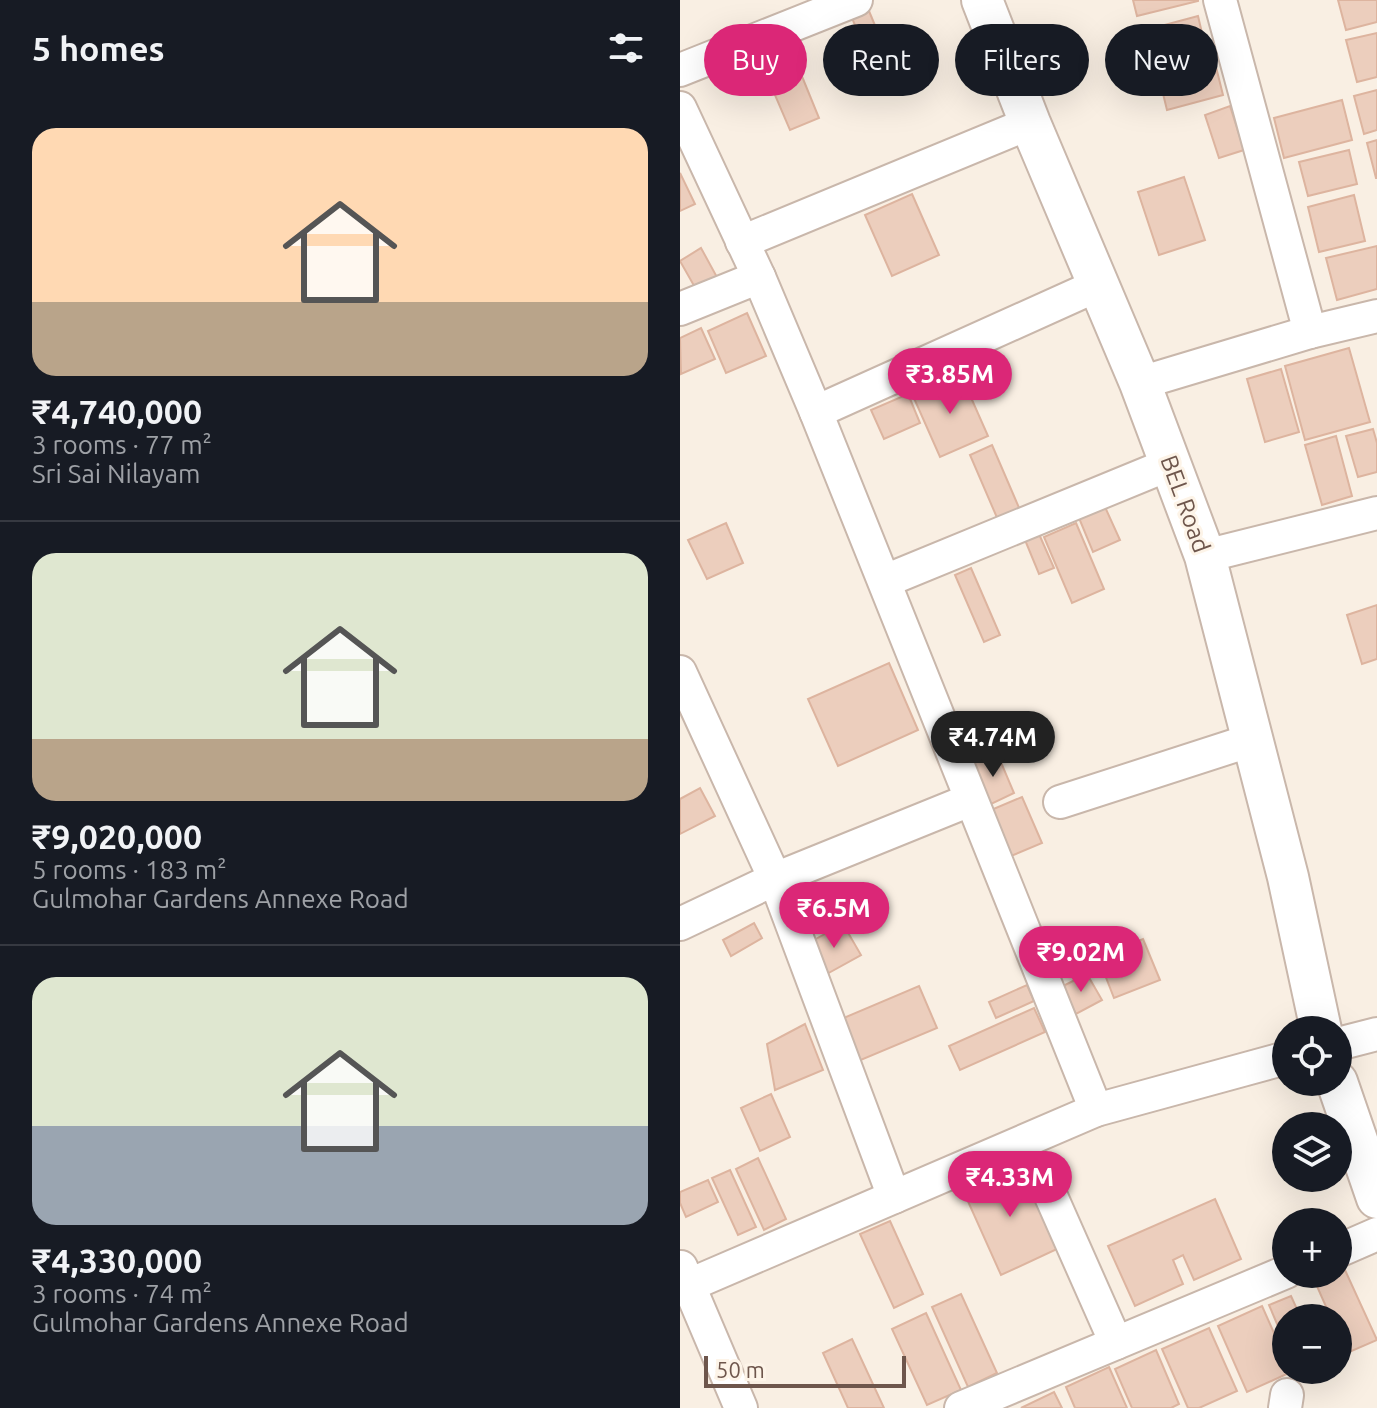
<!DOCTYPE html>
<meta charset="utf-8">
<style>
:root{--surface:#171b24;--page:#242831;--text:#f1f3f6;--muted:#9ea1a6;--line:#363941;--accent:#db2777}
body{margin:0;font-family:Ubuntu,sans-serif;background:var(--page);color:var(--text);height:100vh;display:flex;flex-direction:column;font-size:30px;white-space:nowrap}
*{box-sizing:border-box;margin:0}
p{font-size:26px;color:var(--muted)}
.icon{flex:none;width:44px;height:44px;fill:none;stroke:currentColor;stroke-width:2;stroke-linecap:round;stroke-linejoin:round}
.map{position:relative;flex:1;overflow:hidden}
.details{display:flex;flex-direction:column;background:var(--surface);width:680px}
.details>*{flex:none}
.top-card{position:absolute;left:24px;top:24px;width:552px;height:72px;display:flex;gap:16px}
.controls{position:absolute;left:592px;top:1016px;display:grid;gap:16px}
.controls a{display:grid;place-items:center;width:80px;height:80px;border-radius:50%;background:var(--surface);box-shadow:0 8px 32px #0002;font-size:40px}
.scale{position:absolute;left:24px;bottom:20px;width:202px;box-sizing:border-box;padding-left:8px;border:4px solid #6e564c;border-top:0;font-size:22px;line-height:28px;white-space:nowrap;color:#6e564c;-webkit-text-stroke:6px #fdf4e8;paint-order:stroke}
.price{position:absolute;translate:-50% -68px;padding:0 18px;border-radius:28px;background:var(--accent);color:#fff;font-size:26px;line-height:52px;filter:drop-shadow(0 2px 4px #0008)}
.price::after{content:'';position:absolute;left:50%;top:48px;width:24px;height:18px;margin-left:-12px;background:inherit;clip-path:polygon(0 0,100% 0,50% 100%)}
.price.on{background:#222;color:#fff}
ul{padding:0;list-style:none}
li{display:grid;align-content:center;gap:16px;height:424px;padding:0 32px}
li+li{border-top:2px solid var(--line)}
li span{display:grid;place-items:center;height:248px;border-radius:24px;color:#555}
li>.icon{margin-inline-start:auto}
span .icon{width:144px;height:144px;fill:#fffc;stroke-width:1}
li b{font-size:34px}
h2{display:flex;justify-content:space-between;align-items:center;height:96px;padding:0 32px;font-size:34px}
.pill{padding:0 28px;border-radius:36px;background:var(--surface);box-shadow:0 8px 32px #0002;font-size:28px;line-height:72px}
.pill.on{background:var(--accent);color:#fff}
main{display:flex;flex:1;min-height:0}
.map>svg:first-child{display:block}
.building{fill:#eccebd;stroke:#ddb49f;stroke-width:2}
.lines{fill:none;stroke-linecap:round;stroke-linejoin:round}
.minor-casing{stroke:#c9b7ab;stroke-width:36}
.tertiary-casing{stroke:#c9b7ab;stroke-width:44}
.minor{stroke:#fff;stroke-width:32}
.tertiary{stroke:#fff;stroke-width:40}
.labels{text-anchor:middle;stroke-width:6;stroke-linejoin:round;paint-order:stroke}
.street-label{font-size:24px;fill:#6e564c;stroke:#fdf4e8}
</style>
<main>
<section class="details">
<h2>5 homes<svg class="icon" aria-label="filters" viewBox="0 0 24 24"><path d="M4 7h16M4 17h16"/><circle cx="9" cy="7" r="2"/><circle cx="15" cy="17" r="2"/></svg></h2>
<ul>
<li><span style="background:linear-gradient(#ffd9b3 70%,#b9a48a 0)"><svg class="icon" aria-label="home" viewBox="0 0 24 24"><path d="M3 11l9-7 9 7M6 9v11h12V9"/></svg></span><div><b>₹4,740,000</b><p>3 rooms · 77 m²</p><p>Sri Sai Nilayam</p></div></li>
<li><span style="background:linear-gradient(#dfe7d0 75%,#b9a48a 0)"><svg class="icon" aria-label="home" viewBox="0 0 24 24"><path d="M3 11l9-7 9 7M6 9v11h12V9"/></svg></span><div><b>₹9,020,000</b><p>5 rooms · 183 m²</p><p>Gulmohar Gardens Annexe Road</p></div></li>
<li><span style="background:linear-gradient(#dfe7d0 60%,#9aa5b1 0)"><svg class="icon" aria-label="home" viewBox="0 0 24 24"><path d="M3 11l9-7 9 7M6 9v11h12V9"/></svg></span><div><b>₹4,330,000</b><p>3 rooms · 74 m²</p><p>Gulmohar Gardens Annexe Road</p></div></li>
</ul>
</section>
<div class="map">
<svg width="697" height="1408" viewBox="0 0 697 1408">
<rect width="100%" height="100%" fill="#f9efe3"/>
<!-- building -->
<g class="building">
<polygon points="453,0 518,0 518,1 457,16"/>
<polygon points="658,0 697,0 697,22 666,30"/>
<polygon points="189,11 213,69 196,76 172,18"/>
<polygon points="518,16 526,50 475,63 466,30"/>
<polygon points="697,33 697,77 677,82 666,40"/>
<polygon points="110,47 139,118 110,130 80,60"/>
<polygon points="534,59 543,95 487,110 478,73"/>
<polygon points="697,90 697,130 684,134 674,96"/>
<polygon points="662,100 672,140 604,158 594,118"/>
<polygon points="550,106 564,150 539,158 525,115"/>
<polygon points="697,140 697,178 696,178 687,143"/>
<polygon points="669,150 677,184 628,196 619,162"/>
<polygon points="0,173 15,204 0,211"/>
<polygon points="504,177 525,240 479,255 458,192"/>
<polygon points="232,194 259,255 212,276 185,215"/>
<polygon points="674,195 685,241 639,252 628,207"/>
<polygon points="697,246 697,289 657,300 646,258"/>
<polygon points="21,248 38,279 17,291 0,261"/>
<polygon points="67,313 86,356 46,373 28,331"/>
<polygon points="21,328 35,359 1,374 0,338"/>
<polygon points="669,348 690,422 625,440 605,366"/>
<polygon points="601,369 619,432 585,442 567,379"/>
<polygon points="281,375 308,436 260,457 233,396"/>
<polygon points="228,394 240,423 204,439 191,410"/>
<polygon points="693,429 697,443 697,472 678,477 666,436"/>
<polygon points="656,436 672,496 642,505 625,445"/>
<polygon points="312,445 340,510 318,520 290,455"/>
<polygon points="425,507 440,540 413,552 399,518"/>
<polygon points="46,523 63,563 27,579 8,540"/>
<polygon points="396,523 424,589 392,603 364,537"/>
<polygon points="359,534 374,568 359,574 345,540"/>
<polygon points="291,568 320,635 304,642 275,575"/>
<polygon points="697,605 697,659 682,664 667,615"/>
<polygon points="209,663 238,730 158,766 128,699"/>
<polygon points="317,753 334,793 309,805 291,764"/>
<polygon points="20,788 35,816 0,834 0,799"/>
<polygon points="342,797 362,843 331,856 311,810"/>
<polygon points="74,923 82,938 51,956 43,940"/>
<polygon points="163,924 181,955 145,975 127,944"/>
<polygon points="463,939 480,980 434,998 418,957"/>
<polygon points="407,974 422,1000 396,1014 381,987"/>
<polygon points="347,985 354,1001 316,1018 309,1002"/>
<polygon points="239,986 257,1028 176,1062 159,1020"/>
<polygon points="354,1008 365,1032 280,1070 269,1046"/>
<polygon points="125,1024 143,1070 95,1090 87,1044"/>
<polygon points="91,1094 110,1137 80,1151 61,1108"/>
<polygon points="78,1158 106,1219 84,1230 56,1169"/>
<polygon points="339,1163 377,1249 321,1275 282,1188"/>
<polygon points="50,1170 76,1227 58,1235 32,1178"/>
<polygon points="28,1180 38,1202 6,1217 0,1203 0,1192"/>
<polygon points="535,1199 561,1259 514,1280 503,1255 493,1260 503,1284 455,1306 428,1246"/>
<polygon points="210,1221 243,1294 214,1308 180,1234"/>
<polygon points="665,1270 697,1340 667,1353 658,1334 658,1318 651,1318 636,1284"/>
<polygon points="281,1294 317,1373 288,1387 252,1307"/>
<polygon points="611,1296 621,1318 606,1318 606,1345 589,1305"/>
<polygon points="582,1306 606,1360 606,1370 611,1372 567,1392 538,1326"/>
<polygon points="246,1313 281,1390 247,1405 212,1329"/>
<polygon points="529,1328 557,1391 519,1408 508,1408 482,1349"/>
<polygon points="172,1339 204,1408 168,1408 143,1353"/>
<polygon points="476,1350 499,1404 491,1408 452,1408 435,1369"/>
<polygon points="429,1367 447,1408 395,1408 386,1387"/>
<polygon points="374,1392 382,1408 341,1408"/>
</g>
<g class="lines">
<defs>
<g id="minor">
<polyline points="540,0 630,332"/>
<polyline points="0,70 176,0"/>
<polyline points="0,108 79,277 136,412 416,1110"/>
<polyline points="62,242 350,123"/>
<polyline points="0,309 79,277"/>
<polyline points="460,383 630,332 697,316"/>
<polyline points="136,412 418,285"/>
<polyline points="525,556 697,513"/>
<polyline points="205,581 490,464"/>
<polyline points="0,672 95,879 214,1197"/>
<polyline points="380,802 572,740"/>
<polyline points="0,924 95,879 290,800"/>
<polyline points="658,1044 697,1034"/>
<polyline points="370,1194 436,1343"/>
<polyline points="658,1251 697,1234"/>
<polyline points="1,1267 61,1408"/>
<polyline points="0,1289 416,1110 606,1058"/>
<polyline points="281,1408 606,1272"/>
<polyline points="605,1408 607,1395"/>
</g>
<g id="tertiary">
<polyline points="302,0 350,123 460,383 525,556 608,877 641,1030"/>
<polyline points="657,1082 697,1198"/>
</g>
</defs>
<!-- minor casing -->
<use href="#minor" class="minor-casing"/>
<!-- tertiary casing -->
<use href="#tertiary" class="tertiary-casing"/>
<!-- minor -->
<use href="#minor" class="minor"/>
<!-- tertiary -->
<use href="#tertiary" class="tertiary"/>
</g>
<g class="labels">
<!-- street labels -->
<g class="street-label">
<text transform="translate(505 504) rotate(70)" y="8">BEL Road</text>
</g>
</g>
</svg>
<div class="controls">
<a><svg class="icon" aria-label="locate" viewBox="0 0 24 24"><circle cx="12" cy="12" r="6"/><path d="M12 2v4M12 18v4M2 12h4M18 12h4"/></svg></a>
<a><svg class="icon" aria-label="layers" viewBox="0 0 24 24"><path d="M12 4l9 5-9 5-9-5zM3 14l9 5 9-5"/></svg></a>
<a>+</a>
<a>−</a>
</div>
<div class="scale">50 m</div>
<b class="price" style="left:270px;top:416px">₹3.85M</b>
<b class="price on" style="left:313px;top:779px">₹4.74M</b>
<b class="price" style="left:154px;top:950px">₹6.5M</b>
<b class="price" style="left:401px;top:994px">₹9.02M</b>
<b class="price" style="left:330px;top:1219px">₹4.33M</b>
<div class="top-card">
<a class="pill on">Buy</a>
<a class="pill">Rent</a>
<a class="pill">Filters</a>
<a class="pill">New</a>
</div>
</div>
</main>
